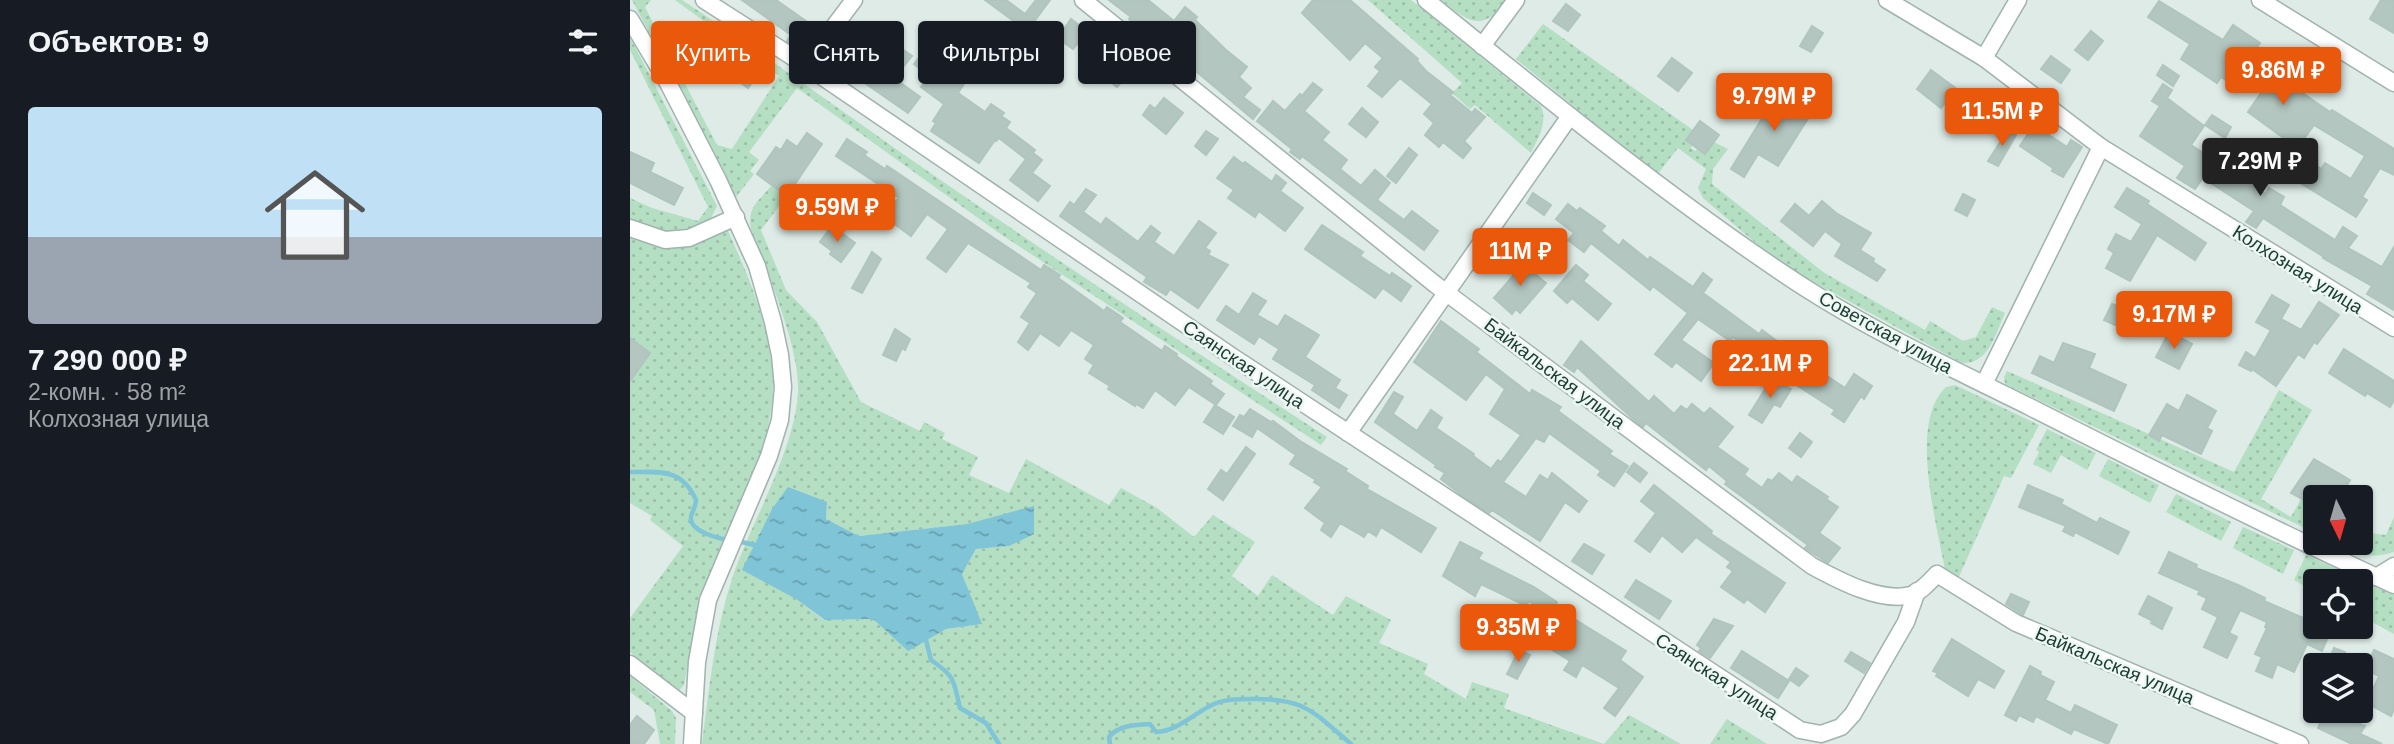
<!DOCTYPE html>
<html lang="ru">
<meta charset="utf-8">
<style>
:root{--surface:#171b24;--page:#20242c;--text:#f1f3f6;--muted:#9ea1a6;--line:#363941;--accent:#ea580c}
body{margin:0;font-family:Arial,sans-serif;background:var(--page);color:var(--text);height:100vh;display:flex;flex-direction:column;font-size:26px;white-space:nowrap}
*{box-sizing:border-box;margin:0}
p{font-size:23px;color:var(--muted)}
.icon{flex:none;width:38px;height:38px;fill:none;stroke:currentColor;stroke-width:2;stroke-linecap:round;stroke-linejoin:round}
.map{position:relative;flex:1;overflow:hidden}
.details{display:flex;flex-direction:column;background:var(--surface);width:630px}
.details>*{flex:none}
.guide{position:absolute;left:21px;top:21px;width:665px;height:63px;display:flex;gap:14px}
.needle{width:46px;rotate:175deg}
.fabs{position:absolute;left:1673px;top:485px;display:grid;gap:14px}
.fabs a{display:grid;place-items:center;width:70px;height:70px;border-radius:7px;background:var(--surface);box-shadow:0 2px 5px #0004;font-size:35px}
.price{position:absolute;translate:-50% -60px;padding:0 16px;border-radius:7px;background:var(--accent);color:#fff;font-size:23px;line-height:46px;filter:drop-shadow(0 2px 4px #0008)}
.price::after{content:'';position:absolute;left:50%;top:42px;width:21px;height:16px;margin-left:-10px;background:inherit;clip-path:polygon(0 0,100% 0,50% 100%)}
.price.on{background:#222;color:#fff}
ul{padding:0;list-style:none}
li{display:grid;align-content:center;gap:14px;height:371px;padding:0 28px}
li+li{border-top:2px solid var(--line)}
li span{display:grid;place-items:center;height:217px;border-radius:7px;color:#555}
li>.icon{margin-inline-start:auto}
span .icon{width:126px;height:126px;fill:#fffc;stroke-width:1}
li b{font-size:30px}
h2{display:flex;justify-content:space-between;align-items:center;height:84px;padding:0 28px;font-size:30px}
.chip{padding:0 24px;border-radius:7px;background:var(--surface);box-shadow:0 2px 5px #0004;font-size:24px;line-height:63px}
.chip.on{background:var(--accent);color:#fff}
main{display:flex;flex:1;min-height:0}
.map>svg:first-child{display:block}
.grass{fill:url(#grass-dots);fill-rule:evenodd}
.water{fill:url(#water-ripples)}
.lines{fill:none;stroke-linecap:round;stroke-linejoin:round}
.stream{stroke:#7fc4d7;stroke-width:4.5}
.building{fill:#b3c6bf;stroke:#afc5be;stroke-width:2}
.minor-casing{stroke:#a0b3ae;stroke-width:19}
.minor{stroke:#fff;stroke-width:16}
.labels{text-anchor:middle;stroke-width:5;stroke-linejoin:round;paint-order:stroke}
.street-label{font-size:19px;fill:#1d3c36;stroke:#eef8f3}
</style>
<main>
<section class="details">
<h2>Объектов: 9<svg class="icon" aria-label="filters" viewBox="0 0 24 24"><path d="M4 7h16M4 17h16"/><circle cx="9" cy="7" r="2"/><circle cx="15" cy="17" r="2"/></svg></h2>
<ul>
<li><span style="background:linear-gradient(#bfe0f5 60%,#9aa5b1 0)"><svg class="icon" aria-label="home" viewBox="0 0 24 24"><path d="M3 11l9-7 9 7M6 9v11h12V9"/></svg></span><div><b>7 290 000 ₽</b><p>2-комн. · 58 m²</p><p>Колхозная улица</p></div></li>
</ul>
</section>
<div class="map">
<svg width="1764" height="744" viewBox="0 0 1764 744">
<defs>
<pattern id="grass-dots" width="8" height="8" patternUnits="userSpaceOnUse" patternTransform="scale(1.75)"><rect width="8" height="8" fill="#b4dfc2"/><path d="M2 2h.1M6 6h.1" fill="none" stroke="#9ac0a7" stroke-width="1.8" stroke-linecap="round"/></pattern>
<pattern id="water-ripples" width="26" height="14" patternUnits="userSpaceOnUse" patternTransform="scale(1.75)"><rect width="26" height="14" fill="#7fc4d7"/><path d="M2 4q2-2 4 0t4 0M15 11q2-2 4 0t4 0" fill="none" stroke="#67a0af"/></pattern>
</defs>
<rect width="100%" height="100%" fill="#deebe6"/>
<!-- grass -->
<g class="grass">
<path d="M2 0H21L15 7 87 145 102 149 149 76 45 0H52C139 57 223 120 309 179 437 267 566 352 697 437L691 445 369 233 167 88 119 152 129 160 120 171 124 174 106 197Z"/>
<path d="M738 0H781L911 106C918 124 908 137 901 153L845 105 840 109 822 93 832 83Z"/>
<path d="M811 0H879C851 32 841 24 811 0Z"/>
<path d="M913 24 1063 130 1056 140 1063 145 1061 148 1065 151 1067 149 1075 154 1084 142 1098 149 1083 169 1082 184 1193 272 1295 330 1300 321 1333 341 1346 337 1362 307 1375 313C1366 332 1359 365 1332 363L1167 273 1141 256 1073 198 1068 188 1076 169 1048 148 1027 175 886 59Z"/>
<polygon points="0,37 87,206 80,220 70,228 38,235 0,223 0,198 22,208 68,221 78,207 0,50"/>
<path d="M141 186 156 197 131 230 156 290 187 322 231 402 290 431 294 422 315 433 312 439 348 457 339 475 379 493 396 459 479 505 491 488 527 508 564 537 583 515 625 542 602 576 628 596 642 575 703 615 716 596 761 620 749 643 798 664 794 674 836 699 842 682 879 694 874 708 974 744 999 715 1051 744H72C80 683 86 619 108 562 128 511 165 446 168 392 170 347 137 273 121 229 117 207 128 202 141 186ZM197 502 196 519 229 536 337 524 404 507 379 546 346 549 332 574 351 624 316 629 278 650 243 619 194 620 166 599Z"/>
<path d="M97 229C119 277 143 332 143 386 143 449 100 523 77 582 64 615 61 651 54 685L47 693 42 692 0 652V618L53 546 20 520 22 516 0 503V235Z"/>
<polygon points="1377,371 1604,472 1649,390 1682,410 1631,499 1661,517 1671,499 1685,507 1685,533 1375,384 1374,377"/>
<path d="M1325 385 1409 425 1381 478 1374 476 1327 581 1315 570C1307 524 1278 423 1316 387Z"/>
<polygon points="1417,429 1466,453 1457,470 1431,455 1421,473 1403,464 1409,452 1406,450"/>
<polygon points="1478,459 1529,485 1520,503 1469,476"/>
<polygon points="1546,494 1601,522 1591,541 1536,512"/>
<path d="M1764 517V552C1738 560 1729 553 1706 543L1731 542V532L1756 535Z"/>
<polygon points="1613,527 1664,550 1653,574 1603,548"/>
<polygon points="1676,555 1764,595 1764,634 1731,616 1731,581 1685,581 1685,592 1664,580"/>
<polygon points="0,676 42,711 46,718 45,744 30,744 24,710 0,692"/>
<polygon points="1097,719 1137,744 1080,744"/>
</g>
<!-- water -->
<polygon class="water" points="158,487 197,502 196,519 229,536 337,524 404,506 404,534 379,546 346,549 332,574 352,624 316,629 278,651 243,619 195,620 166,599 112,570 142,509"/>
<g class="lines">
<!-- stream -->
<g class="stream">
<path d="M0 472C30 472 52 468 66 500 66 506 62 511 61 517 59 531 87 538 98 540"/>
<polyline points="107,541 129,546"/>
<path d="M295 636 301 660C326 677 323 680 330 708L356 723 369 744"/>
<path d="M480 744 479 737C489 725 505 725 520 724L526 732C548 731 564 713 584 704 595 699 609 699 621 699 675 698 682 711 721 744"/>
</g>
</g>
<!-- building -->
<g class="building">
<polygon points="112,0 146,0 183,26 167,47 157,41 161,35"/>
<polygon points="355,0 376,0 395,14 406,0 420,0 397,31"/>
<polygon points="479,0 518,0 544,21 555,7 567,17 565,20 596,50 617,67 609,77 621,88 613,97 630,110 623,119 517,30 514,32 499,19 501,17"/>
<polygon points="683,0 720,0 788,59 787,61 796,71 823,92 820,95 842,113 845,109 855,117 834,141 841,148 833,158 813,142 809,147 795,135 804,123 794,114 802,104 770,78 752,97 738,86 750,71 745,67 753,58 735,43 720,60 672,13"/>
<polygon points="1751,0 1764,0 1764,33 1740,19"/>
<polygon points="1529,1 1593,40 1603,25 1630,43 1620,57 1700,112 1702,110 1764,149 1764,175 1750,168 1732,197 1737,200 1726,217 1672,184 1685,165 1691,169 1695,163 1721,179 1735,156 1684,125 1671,143 1662,137 1659,142 1618,112 1631,93 1622,88 1624,84 1606,71 1599,82 1591,77 1587,83 1551,59 1560,44 1518,17"/>
<polygon points="936,4 950,15 938,31 923,21"/>
<polygon points="441,19 457,31 443,49 428,38"/>
<polygon points="75,23 84,30 79,36 129,73 118,88 86,64 83,67 71,59 64,68 50,56"/>
<polygon points="249,26 268,40 265,44 282,56 264,78 290,97 278,113 206,63 216,49 220,52 232,36 237,41"/>
<polygon points="1182,26 1193,33 1181,52 1170,46"/>
<polygon points="1461,31 1473,41 1458,60 1445,50"/>
<polygon points="291,55 314,72 319,65 337,79 328,93 355,112 361,104 374,113 371,116 380,122 376,128 405,150 403,153 412,160 402,173 420,186 408,201 380,180 396,159 369,138 366,141 365,140 349,163 301,131 306,123 303,121 314,104 291,87 299,76 284,64"/>
<polygon points="1421,56 1440,70 1431,83 1411,69"/>
<polygon points="1042,58 1062,73 1048,91 1028,76"/>
<polygon points="482,59 486,62 488,60 501,71 487,87 470,73"/>
<polygon points="1533,65 1549,76 1543,86 1527,75"/>
<polygon points="1301,70 1328,90 1319,102 1317,100 1311,108 1287,89"/>
<polygon points="683,83 692,90 674,111 699,132 692,140 717,160 710,169 731,186 745,170 760,183 747,200 774,220 782,211 808,231 794,250 672,156 670,159 660,152 662,149 627,121 643,101 655,111 670,94 672,96"/>
<polygon points="1533,84 1542,90 1537,98 1574,126 1561,145 1635,194 1639,188 1654,197 1650,205 1705,240 1713,227 1727,236 1718,248 1752,267 1764,247 1764,310 1737,294 1742,286 1693,258 1694,257 1633,218 1626,228 1616,222 1624,211 1573,178 1565,189 1547,178 1555,166 1510,136 1530,106 1522,101"/>
<polygon points="1149,91 1182,112 1148,166 1128,154 1114,177 1101,169"/>
<polygon points="534,98 553,113 536,134 513,115 520,105 525,109"/>
<polygon points="732,108 748,122 736,137 719,124"/>
<polygon points="1582,115 1601,127 1595,138 1575,125"/>
<polygon points="1070,121 1089,135 1075,154 1056,140"/>
<polygon points="1404,125 1437,147 1441,140 1452,147 1433,177 1422,171 1423,168 1390,146"/>
<polygon points="1378,130 1386,135 1368,166 1358,161"/>
<polygon points="576,131 588,139 576,155 565,146"/>
<polygon points="177,133 192,144 165,184 175,191 168,200 157,192 155,195 127,174 146,147 151,150 157,140 167,147"/>
<polygon points="217,139 237,152 234,155 255,169 257,166 411,270 414,265 430,275 428,278 474,311 477,307 493,318 490,322 532,351 535,346 547,354 546,356 582,381 580,384 594,394 586,405 559,387 545,405 525,390 513,408 506,404 505,406 478,389 480,386 459,373 464,365 455,359 464,345 441,330 429,346 410,333 398,350 388,342 400,323 391,317 407,293 398,287 401,283 338,243 316,272 297,258 318,229 297,214 281,236 259,220 267,206 263,204 269,198 206,156"/>
<polygon points="1624,142 1644,155 1635,167 1616,153"/>
<polygon points="779,148 787,155 766,183 757,176"/>
<polygon points="0,152 24,163 20,172 53,188 44,205 0,183"/>
<polygon points="604,157 613,164 615,162 642,182 646,175 656,183 650,191 673,208 655,231 629,211 625,217 598,198 604,190 587,178"/>
<polygon points="1497,188 1519,201 1517,204 1576,243 1565,260 1527,235 1500,281 1476,268 1484,253 1478,249 1486,234 1501,242 1512,224 1485,207"/>
<polygon points="456,189 466,195 453,212 471,225 476,218 508,242 521,226 530,233 524,242 544,256 569,221 586,233 575,248 580,251 578,255 598,265 568,308 540,289 536,295 514,282 517,277 430,216 440,202 444,205"/>
<polygon points="903,193 921,205 914,215 897,203"/>
<polygon points="1333,194 1345,200 1337,216 1325,210"/>
<polygon points="1192,201 1206,213 1241,233 1230,250 1244,259 1243,262 1255,270 1247,281 1205,256 1212,244 1195,231 1183,246 1151,221 1165,204 1179,216"/>
<polygon points="938,204 947,211 950,208 975,226 971,231 989,246 993,240 1018,260 1020,257 1063,287 1073,273 1082,280 1073,293 1129,334 1132,330 1156,348 1139,371 1126,360 1128,357 1103,337 1100,341 1068,319 1051,340 1084,363 1071,381 1046,362 1042,367 1025,354 1058,313 1023,286 1020,290 961,243 954,252 938,240 944,233 926,219"/>
<polygon points="692,225 733,252 730,256 760,276 762,273 781,286 771,301 753,288 745,298 675,249"/>
<polygon points="202,226 225,243 211,262 200,254 202,251 190,242"/>
<polygon points="242,252 251,259 232,293 222,288"/>
<polygon points="886,258 916,283 890,313 886,309 882,314 864,298 884,275 877,269"/>
<polygon points="946,265 958,275 953,281 981,304 968,320 942,298 937,303 924,291"/>
<polygon points="623,293 636,301 627,315 648,327 655,315 689,335 675,357 710,380 705,388 717,395 709,408 682,390 685,385 643,359 649,349 629,336 624,344 587,320 596,306 609,315"/>
<polygon points="1642,295 1659,305 1651,319 1671,330 1689,302 1709,315 1687,344 1684,342 1674,358 1668,354 1646,386 1622,369 1621,371 1609,365 1616,352 1625,358 1641,330 1626,322"/>
<polygon points="1482,304 1492,308 1485,325 1474,320"/>
<polygon points="811,321 849,349 846,352 900,394 902,390 931,407 928,411 982,451 979,454 998,466 984,486 968,475 971,471 919,433 914,442 906,438 873,482 896,497 910,475 918,480 922,473 957,501 949,512 935,502 910,541 862,510 859,513 834,497 811,479 815,473 805,467 806,465 745,422 764,392 773,397 763,414 787,431 801,410 812,418 806,428 844,454 843,456 861,469 868,460 871,462 891,435 860,414 875,389 856,374 836,400 784,362"/>
<polygon points="265,329 280,339 275,350 272,348 266,361 253,355"/>
<polygon points="1539,332 1562,344 1549,369 1526,357"/>
<polygon points="0,338 20,353 0,381"/>
<polygon points="951,341 1019,402 1024,396 1044,414 1051,406 1057,410 1062,404 1074,414 1080,408 1103,427 1087,447 1118,469 1114,475 1132,488 1138,479 1142,481 1149,473 1162,483 1167,476 1198,497 1196,499 1208,507 1189,533 1210,548 1198,563 1175,548 1178,545 1095,484 1097,481 1079,466 1076,470 1016,423 1013,427 1004,420 947,367 944,372 934,365"/>
<polygon points="1433,343 1465,354 1459,368 1496,385 1484,411 1402,373 1410,356 1424,363"/>
<polygon points="1714,349 1764,381 1764,400 1760,407 1737,393 1735,396 1699,373"/>
<polygon points="1179,364 1215,388 1224,374 1242,386 1234,399 1231,396 1214,422 1202,414 1205,410 1165,384"/>
<polygon points="1142,378 1161,389 1150,407 1144,404 1132,423 1119,415"/>
<polygon points="1557,395 1586,411 1577,428 1582,431 1571,454 1532,435 1529,441 1519,435 1537,404 1549,411"/>
<polygon points="585,405 604,417 593,434 574,422"/>
<polygon points="620,409 641,422 643,421 670,441 717,469 715,471 738,486 737,489 806,528 791,552 751,527 746,536 738,531 734,537 710,523 701,537 691,530 695,523 675,508 692,487 684,482 686,480 660,464 666,455 627,428 622,437 603,426 610,415 614,417"/>
<polygon points="1170,433 1182,442 1171,457 1159,448"/>
<polygon points="616,447 625,454 593,500 578,489 591,470 597,474"/>
<polygon points="1684,459 1720,480 1710,497 1685,497 1685,506 1661,493"/>
<polygon points="1004,463 1017,473 1010,482 997,472"/>
<polygon points="1024,485 1082,531 1081,534 1155,583 1135,612 1117,599 1114,603 1091,587 1103,571 1097,567 1101,562 1066,537 1052,552 1032,535 1020,552 1005,541 1026,513 1011,501"/>
<polygon points="1398,485 1433,500 1431,504 1467,523 1470,518 1499,532 1488,554 1445,532 1443,536 1433,531 1436,526 1389,507"/>
<polygon points="830,542 852,553 848,559 904,587 927,602 919,614 899,601 896,606 851,584 845,596 813,576"/>
<polygon points="954,544 974,555 962,574 942,561"/>
<polygon points="1539,552 1567,565 1566,568 1608,585 1635,598 1634,601 1685,623 1685,626 1701,630 1692,651 1677,644 1664,672 1647,664 1642,678 1626,671 1632,657 1625,654 1637,628 1635,627 1637,622 1610,610 1599,633 1607,637 1597,658 1574,647 1588,617 1572,609 1577,598 1568,594 1570,591 1529,573"/>
<polygon points="1006,580 1041,601 1029,619 995,597"/>
<polygon points="1381,594 1399,602 1393,615 1376,604"/>
<polygon points="1518,596 1542,608 1532,629 1521,623 1523,621 1509,614"/>
<polygon points="928,609 996,651 990,660 1013,677 985,716 974,708 989,688 952,665 946,677 934,670 940,661 913,644 923,628 917,625"/>
<polygon points="1084,619 1103,626 1080,658 1069,651 1071,648 1067,645"/>
<polygon points="1322,639 1374,671 1364,688 1348,679 1338,696 1306,676 1308,673 1303,671"/>
<polygon points="1704,648 1715,652 1710,665 1697,665"/>
<polygon points="889,650 900,655 887,679 877,674"/>
<polygon points="1744,650 1764,659 1764,709 1761,716 1737,703 1749,676 1735,669"/>
<polygon points="1112,651 1159,681 1148,698 1101,668"/>
<polygon points="1221,652 1240,663 1234,673 1215,661"/>
<polygon points="1400,666 1411,672 1410,675 1424,682 1415,700 1441,713 1445,705 1487,725 1478,744 1444,729 1441,734 1406,716 1403,722 1389,715 1386,721 1375,715"/>
<polygon points="1166,668 1178,676 1169,686 1159,679"/>
<polygon points="1696,710 1709,710 1707,715 1735,726 1730,734 1752,744 1722,744 1688,728"/>
<polygon points="7,716 24,730 14,744 0,744 0,725"/>
</g>
<g class="lines">
<defs>
<g id="minor">
<polyline points="74,0 175,65 603,357 1170,730 1191,734 1211,727 1223,714 1276,622 1287,591"/>
<path d="M453 0 806 285 1182 566C1208 580 1250 603 1281 595 1291 592 1300 581 1307 574L1386 623 1670 744"/>
<path d="M796 0C913 95 1029 190 1154 274 1231 326 1317 366 1400 407 1520 468 1641 528 1764 585"/>
<polyline points="1257,0 1354,58 1471,147 1764,328"/>
<polyline points="1630,0 1764,83"/>
<polyline points="0,19 38,83 88,180 127,266 143,322 150,355 153,387 150,420 139,456 78,600 67,662 62,744"/>
<polyline points="852,46 886,0"/>
<polyline points="1354,58 1388,0"/>
<polyline points="175,65 224,0"/>
<polyline points="0,228 35,240 59,238 106,217"/>
<polyline points="1354,384 1471,147"/>
<polyline points="718,433 940,116"/>
<polyline points="1746,577 1764,566"/>
<polyline points="0,664 64,713"/>
</g>
</defs>
<!-- minor casing -->
<use href="#minor" class="minor-casing"/>
<!-- minor -->
<use href="#minor" class="minor"/>
</g>
<g class="labels">
<!-- street labels -->
<g class="street-label">
<text transform="translate(1668 269) rotate(32)" y="7">Колхозная улица</text>
<text transform="translate(1256 332) rotate(29)" y="7">Советская улица</text>
<text transform="translate(614 364) rotate(34)" y="7">Саянская улица</text>
<text transform="translate(925 373) rotate(37)" y="7">Байкальская улица</text>
<text transform="translate(1485 665) rotate(23)" y="7">Байкальская улица</text>
<text transform="translate(1087 676) rotate(33)" y="7">Саянская улица</text>
</g>
</g>
</svg>
<div class="fabs">
<a><svg class="needle" viewBox="-14 -14 28 28"><path d="M0-13l5 13h-10z" fill="#e53935"/><path d="M0 13l5-13h-10z" fill="#9ea1a6"/></svg></a>
<a><svg class="icon" aria-label="locate" viewBox="0 0 24 24"><circle cx="12" cy="12" r="6"/><path d="M12 2v4M12 18v4M2 12h4M18 12h4"/></svg></a>
<a><svg class="icon" aria-label="layers" viewBox="0 0 24 24"><path d="M12 4l9 5-9 5-9-5zM3 14l9 5 9-5"/></svg></a>
</div>
<b class="price" style="left:1653px;top:107px">9.86M ₽</b>
<b class="price" style="left:1144px;top:133px">9.79M ₽</b>
<b class="price" style="left:1372px;top:148px">11.5M ₽</b>
<b class="price on" style="left:1630px;top:198px">7.29M ₽</b>
<b class="price" style="left:207px;top:244px">9.59M ₽</b>
<b class="price" style="left:890px;top:288px">11M ₽</b>
<b class="price" style="left:1544px;top:351px">9.17M ₽</b>
<b class="price" style="left:1140px;top:400px">22.1M ₽</b>
<b class="price" style="left:888px;top:664px">9.35M ₽</b>
<div class="guide">
<a class="chip on">Купить</a>
<a class="chip">Снять</a>
<a class="chip">Фильтры</a>
<a class="chip">Новое</a>
</div>
</div>
</main>
